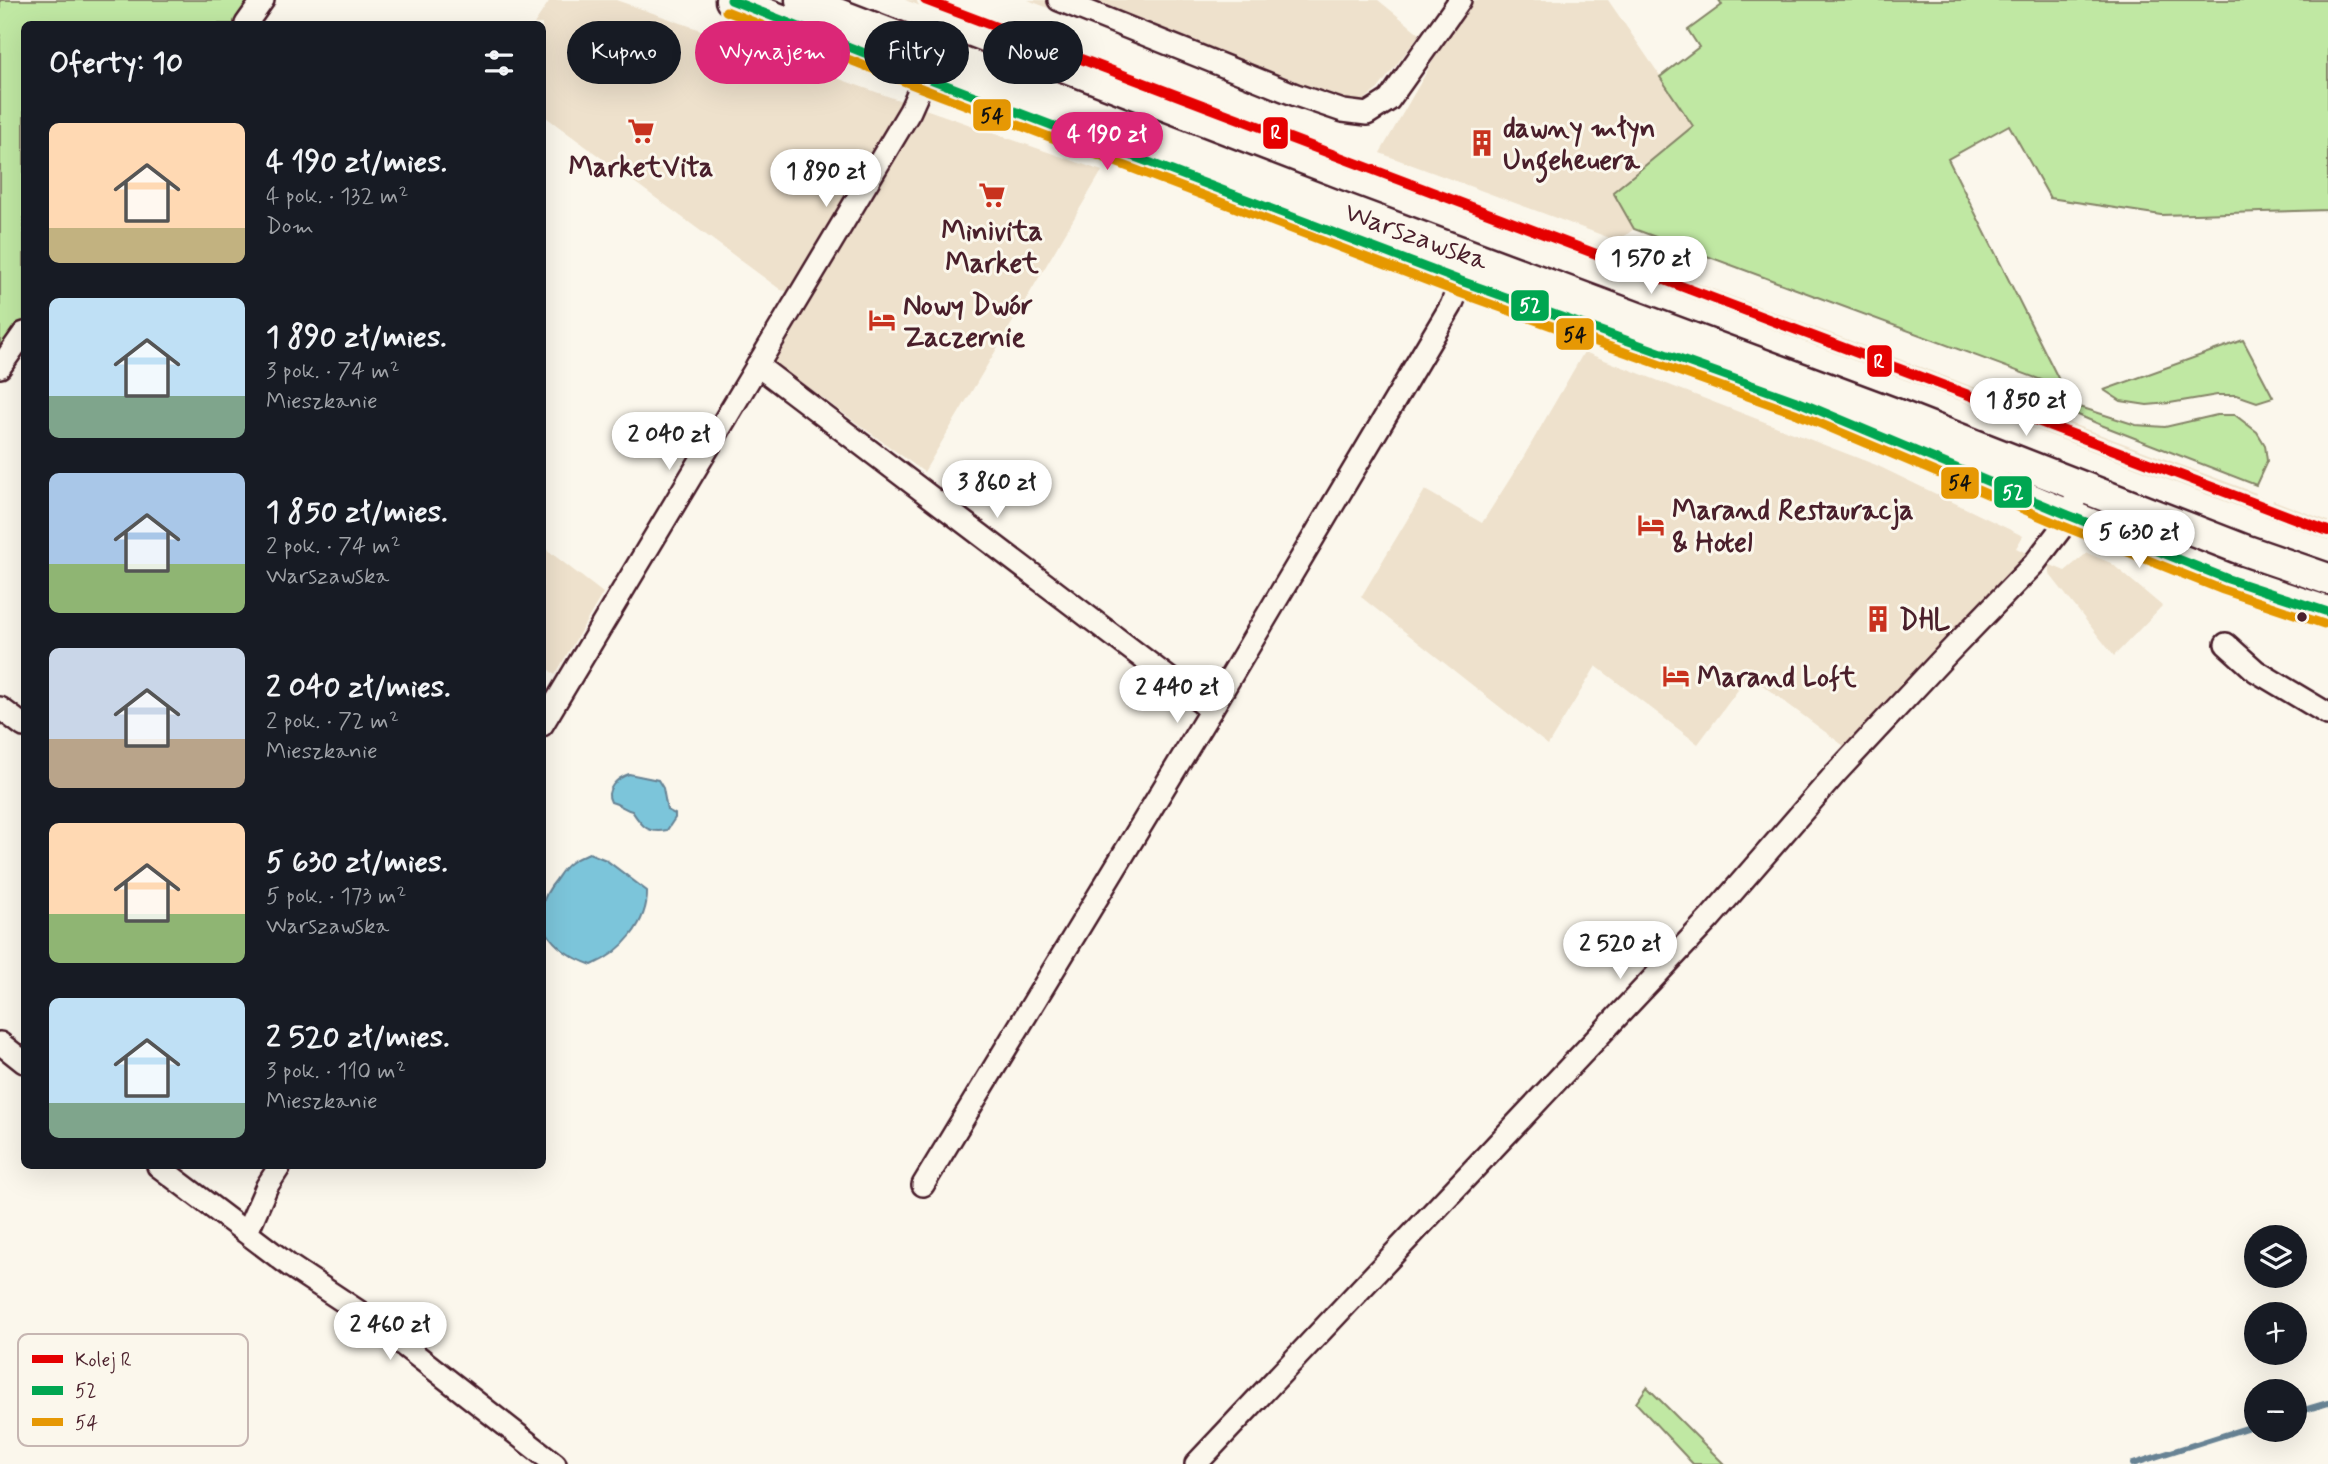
<!DOCTYPE html>
<html lang="pl">
<meta charset="utf-8">
<style>
:root{--surface:#171b24;--page:#242831;--text:#f1f3f6;--muted:#9ea1a6;--accent:#db2777}
body{margin:0;font-family:Mynerve,sans-serif;background:var(--page);color:var(--text);height:100vh;display:flex;flex-direction:column;font-size:26px;white-space:nowrap}
*{box-sizing:border-box;margin:0}
p{font-size:23px;color:var(--muted)}
.icon{flex:none;width:38px;height:38px;fill:none;stroke:currentColor;stroke-width:2;stroke-linecap:round;stroke-linejoin:round}
.map{position:relative;flex:1;overflow:hidden}
.details{position:absolute;left:21px;top:21px;width:525px;height:1148px;display:flex;flex-direction:column;background:var(--surface);border-radius:10px;box-shadow:0 7px 28px #0002}
.details>*{flex:none}
.guide{position:absolute;left:567px;top:21px;width:665px;height:63px;display:flex;gap:14px}
.tools{position:absolute;left:2244px;top:1225px;display:grid;gap:14px}
.tools a{display:grid;place-items:center;width:63px;height:63px;border-radius:50%;background:var(--surface);box-shadow:0 7px 28px #0002;font-size:35px}
.price{position:absolute;translate:-50% -60px;padding:0 16px;border-radius:24px;background:#fff;color:#222;font-size:23px;line-height:46px;filter:drop-shadow(0 2px 4px #0008)}
.price::after{content:'';position:absolute;left:50%;top:42px;width:21px;height:16px;margin-left:-10px;background:inherit;clip-path:polygon(0 0,100% 0,50% 100%)}
.price.selected{background:var(--accent);color:#fff}
ul{padding:0;list-style:none}
li{display:flex;align-items:center;gap:21px;height:175px;padding:0 28px}
li span{display:grid;place-items:center;flex:none;width:196px;height:140px;border-radius:10px;color:#555}
li>.icon{margin-inline-start:auto}
span .icon{width:84px;height:84px;fill:#fffc;stroke-width:1}
li b{font-size:30px}
h2{display:flex;justify-content:space-between;align-items:center;height:84px;padding:0 28px;font-size:30px}
.chip{padding:0 24px;border-radius:32px;background:var(--surface);box-shadow:0 7px 28px #0002;font-size:24px;line-height:63px}
.chip.selected{background:var(--accent);color:#fff}
.map>svg:first-child{display:block}
.built{fill:#eee1cc}
.green{fill:#c0e8a3;stroke:#858467;stroke-width:2}
.water{fill:#7bc5da;stroke:#678394;stroke-width:2}
.lines{fill:none;stroke-linecap:round;stroke-linejoin:round}
.stream{stroke:#678394;stroke-width:6}
.street-casing{stroke:#4a1f2b;stroke-width:26}
.secondary-casing{stroke:#4a1f2b;stroke-width:35}
.street{stroke:#fbf7ec;stroke-width:21}
.secondary{stroke:#fbf7ec;stroke-width:30}
.bus-1-casing{stroke:#fbf7ec;stroke-width:14}
.bus-2-casing{stroke:#fbf7ec;stroke-width:14}
.bus-1{stroke:#00a651;stroke-width:9}
.bus-2{stroke:#e69804;stroke-width:9}
.rail-1-casing{stroke:#fbf7ec;stroke-width:16}
.rail-1{stroke:#e50000;stroke-width:10}
.bus-dot{fill:#4a1f2b;stroke:#fbf7ec;stroke-width:2.5}
.labels{text-anchor:middle;stroke-width:6;stroke-linejoin:round;paint-order:stroke}
.poi-label{font-size:28px;font-weight:bold;fill:#4a1f2b;stroke:#fbf7ec;text-anchor:start}
.street-label{font-size:28px;fill:#4a1f2b;stroke:#fbf7ec}
.key{fill:#fbf7ec;stroke:#c6b6b2;stroke-width:2}
.key-label{font-size:19px;fill:#4a1f2b}
.line-badge{stroke:#fbf7ec;stroke-width:2.5}
.badge-label{font-size:19px;text-anchor:middle;font-weight:bold;fill:#fff}
.pale-badge-label{font-size:19px;text-anchor:middle;font-weight:bold;fill:#111}
</style>
<div class="map">
<svg width="2328" height="1464" viewBox="0 0 2328 1464">
<rect width="100%" height="100%" fill="#fbf7ec"/>
<filter id="ink" filterUnits="userSpaceOnUse"><feTurbulence type="fractalNoise" baseFrequency=".0143" numOctaves="2"/><feDisplacementMap in="SourceGraphic" scale="14" xChannelSelector="R" yChannelSelector="G"/><feConvolveMatrix kernelMatrix="1 2 1 2 8 2 1 2 1" color-interpolation-filters="sRGB"/></filter>
<g filter="url(#ink)">
<!-- built -->
<g class="built">
<polygon points="550,0 616,0 907,103 791,292 781,290 543,115 542,24 534,24"/>
<polygon points="905,0 943,0 2256,493 2250,511"/>
<polygon points="1028,0 1378,0 1420,34 1378,89 1336,122"/>
<polygon points="1468,0 1608,0 1694,125 1614,192 1634,229 1618,241 1380,153"/>
<polygon points="925,109 1102,171 924,472 773,362"/>
<polygon points="1584,352 1876,465 2023,536 2016,548 2029,554 1848,749 1749,675 1698,744 1596,666 1548,745 1361,597 1425,490 1482,523 1520,463"/>
<polygon points="2273,500 2328,521 2328,540 2265,516"/>
<polygon points="542,546 603,593 555,675 543,665"/>
<polygon points="2087,553 2111,563 2162,606 2114,656 2051,576 2048,564 2065,571"/>
</g>
<!-- green -->
<g class="green">
<polygon points="0,0 255,0 238,24 24,24 24,320 2,350 0,350"/>
<polygon points="1719,0 2328,0 2328,210 2161,215 2050,198 2009,125 1948,159 2063,388 1634,229 1613,192 1693,126 1660,77 1699,47 1688,30 1722,5"/>
<polygon points="2243,340 2273,397 2257,402 2237,395 2217,395 2170,403 2147,405 2121,401 2104,390"/>
<polygon points="2005,383 2136,425 2165,427 2217,415 2235,415 2257,432 2265,445 2267,461 2256,485 2101,425"/>
<polygon points="1647,1387 1724,1464 1693,1464 1636,1403"/>
</g>
<!-- water -->
<g class="water">
<path d="M629 774 658 780 663 788 667 810 675 814V818L667 830C647 834 642 826 632 811 624 809 620 804 611 802 604 790 617 778 629 774Z"/>
<path d="M589 853 606 860 647 891C648 923 621 953 592 965 552 951 523 919 556 880 560 874 564 867 570 863 575 859 583 856 589 853Z"/>
</g>
<g class="lines">
<!-- stream -->
<g class="stream">
<polyline points="2294,1413 2328,1403"/>
<polyline points="2133,1464 2256,1425"/>
</g>
<defs>
<g id="street">
<polyline points="1059,0 1296,95 1343,111 1367,114 1389,100 1460,0"/>
<polyline points="246,24 263,0"/>
<polyline points="757,365 1211,710"/>
<polyline points="0,367 24,333"/>
<polyline points="2226,644 2256,671 2328,714"/>
<polyline points="0,708 24,726"/>
<polyline points="542,725 910,111 931,64"/>
<polyline points="0,1043 24,1062"/>
<polyline points="158,1166 290,1266 370,1319 555,1464"/>
<polyline points="923,1185 1211,710 1451,306 1461,281"/>
<polyline points="247,1232 267,1186 280,1166"/>
<polyline points="1196,1464 1710,918 1836,773 1948,653 2034,564 2063,526 2081,486"/>
</g>
<g id="secondary">
<polyline points="731,0 925,77 1461,281 1799,402 2068,515 2228,579 2328,612"/>
<polyline points="801,0 1332,204 1890,412 2244,550 2328,579"/>
</g>
</defs>
<!-- street casing -->
<use href="#street" class="street-casing"/>
<!-- secondary casing -->
<use href="#secondary" class="secondary-casing"/>
<!-- street -->
<use href="#street" class="street"/>
<!-- secondary -->
<use href="#secondary" class="secondary"/>
<defs>
<polyline id="bus-1" points="731,0 925,77 1461,281 1799,402 2068,515 2228,579 2328,612"/>
<polyline id="bus-2" points="726,11 921,88 1457,292 1795,413 2063,526 2223,590 2324,624"/>
</defs>
<!-- bus-1 casing -->
<use href="#bus-1" class="bus-1-casing"/>
<!-- bus-2 casing -->
<use href="#bus-2" class="bus-2-casing"/>
<!-- bus-1 -->
<use href="#bus-1" class="bus-1"/>
<!-- bus-2 -->
<use href="#bus-2" class="bus-2"/>
<defs>
<polyline id="rail-1" points="925,0 2328,531"/>
</defs>
<!-- rail-1 casing -->
<use href="#rail-1" class="rail-1-casing"/>
<!-- rail-1 -->
<use href="#rail-1" class="rail-1"/>
</g>
</g>
<!-- icons -->
<defs>
<symbol id="supermarket-bare" viewBox="-9 -9 18 18"><path d="M-6-5.5h2.5l.6 2H6L4.5 2H-2.5L-4.4-4H-6ZM-1.5 3.2a1.3 1.3 0 1 0 .1 0ZM3 3.2a1.3 1.3 0 1 0 .1 0Z" fill="#c8321e" stroke="#fbf7ec" stroke-width="2.5" paint-order="stroke"/></symbol>
<symbol id="building-bare" viewBox="-9 -9 18 18"><path d="M-4-6H4V6H1V3H-1V6H-4ZM-2.5-4.3h1.7v1.8h-1.7ZM.8-4.3h1.7v1.8H.8ZM-2.5-1h1.7V.8h-1.7ZM.8-1h1.7V.8H.8Z" fill="#c8321e" stroke="#fbf7ec" stroke-width="2.5" paint-order="stroke"/></symbol>
<symbol id="hotel-bare" viewBox="-9 -9 18 18"><path d="M-6-4.5h1.5V1H6V5H4.5V3h-9V5H-6ZM-4 0a1.8 1.8 0 1 1 3.6 0ZM.5 0V-2.5h3Q6-2.5 6 0Z" fill="#c8321e" stroke="#fbf7ec" stroke-width="2.5" paint-order="stroke"/></symbol>
</defs>
<g fill-rule="evenodd">
<use href="#supermarket-bare" x="622" y="112" width="38" height="38"/>
<use href="#building-bare" x="1463" y="124" width="38" height="38"/>
<use href="#supermarket-bare" x="973" y="176" width="38" height="38"/>
<use href="#hotel-bare" x="863" y="301" width="38" height="38"/>
<use href="#hotel-bare" x="1632" y="506" width="38" height="38"/>
<use href="#building-bare" x="1859" y="600" width="38" height="38"/>
<use href="#hotel-bare" x="1657" y="657" width="38" height="38"/>
</g>
<!-- markers -->
<circle class="bus-dot" cx="2302" cy="617" r="6"/>
<g class="labels">
<!-- poi labels -->
<g class="poi-label">
<text x="1503" y="137">dawny młyn<tspan x="1503" dy="32">Ungeheuera</tspan></text>
<text x="641" y="176" text-anchor="middle">MarketVita</text>
<text x="992" y="240" text-anchor="middle">Minivita<tspan x="992" dy="32">Market</tspan></text>
<text x="903" y="314">Nowy Dwór<tspan x="903" dy="32">Zaczernie</tspan></text>
<text x="1672" y="519">Marand Restauracja<tspan x="1672" dy="32">&amp; Hotel</tspan></text>
<text x="1899" y="629">DHL</text>
<text x="1697" y="686">Marand Loft</text>
</g>
<!-- street labels -->
<g class="street-label">
<text transform="translate(1417 235) rotate(20)" y="10">Warszawska</text>
</g>
</g>
<!-- legend -->
<rect x="18" y="1334" width="230" height="112" rx="10" class="key"/>
<rect x="32" y="1355" width="31" height="8" fill="#e50000"/>
<rect x="32" y="1386" width="31" height="9" fill="#00a651"/>
<rect x="32" y="1418" width="31" height="8" fill="#e69804"/>
<g class="key-label">
<text x="75" y="1366">Kolej R</text>
<text x="75" y="1397">52</text>
<text x="75" y="1429">54</text>
</g>
<g class="line-badge">
<rect x="972" y="98" width="40" height="34" rx="7" fill="#e69804"/>
<rect x="1262" y="116" width="27" height="34" rx="7" fill="#e50000"/>
<rect x="1510" y="289" width="40" height="33" rx="7" fill="#00a651"/>
<rect x="1555" y="317" width="40" height="34" rx="7" fill="#e69804"/>
<rect x="1866" y="344" width="27" height="34" rx="7" fill="#e50000"/>
<rect x="1940" y="466" width="40" height="34" rx="7" fill="#e69804"/>
<rect x="1993" y="475" width="40" height="34" rx="7" fill="#00a651"/>
</g>
<g class="badge-label">
<text x="1276" y="139">R</text>
<text x="1530" y="312">52</text>
<text x="1879" y="368">R</text>
<text x="2013" y="499">52</text>
</g>
<g class="pale-badge-label">
<text x="992" y="122">54</text>
<text x="1575" y="341">54</text>
<text x="1960" y="489">54</text>
</g>
</svg>
<div class="tools">
<a><svg class="icon" aria-label="layers" viewBox="0 0 24 24"><path d="M12 4l9 5-9 5-9-5zM3 14l9 5 9-5"/></svg></a>
<a>+</a>
<a>−</a>
</div>
<b class="price selected" style="left:1107px;top:172px">4 190 zł</b>
<b class="price" style="left:826px;top:209px">1 890 zł</b>
<b class="price" style="left:1651px;top:296px">1 570 zł</b>
<b class="price" style="left:2026px;top:438px">1 850 zł</b>
<b class="price" style="left:669px;top:472px">2 040 zł</b>
<b class="price" style="left:997px;top:520px">3 860 zł</b>
<b class="price" style="left:2139px;top:570px">5 630 zł</b>
<b class="price" style="left:1177px;top:725px">2 440 zł</b>
<b class="price" style="left:1620px;top:981px">2 520 zł</b>
<b class="price" style="left:390px;top:1362px">2 460 zł</b>
<div class="guide">
<a class="chip">Kupno</a>
<a class="chip selected">Wynajem</a>
<a class="chip">Filtry</a>
<a class="chip">Nowe</a>
</div>
<section class="details">
<h2>Oferty: 10<svg class="icon" aria-label="filters" viewBox="0 0 24 24"><path d="M4 7h16M4 17h16"/><circle cx="9" cy="7" r="2"/><circle cx="15" cy="17" r="2"/></svg></h2>
<ul>
<li><span style="background:linear-gradient(#ffd9b3 75%,#c2b280 0)"><svg class="icon" aria-label="home" viewBox="0 0 24 24"><path d="M3 11l9-7 9 7M6 9v11h12V9"/></svg></span><div><b>4 190 zł/mies.</b><p>4 pok. · 132 m²</p><p>Dom</p></div></li>
<li><span style="background:linear-gradient(#bfe0f5 70%,#7fa58c 0)"><svg class="icon" aria-label="home" viewBox="0 0 24 24"><path d="M3 11l9-7 9 7M6 9v11h12V9"/></svg></span><div><b>1 890 zł/mies.</b><p>3 pok. · 74 m²</p><p>Mieszkanie</p></div></li>
<li><span style="background:linear-gradient(#a9c7e8 65%,#8fb573 0)"><svg class="icon" aria-label="home" viewBox="0 0 24 24"><path d="M3 11l9-7 9 7M6 9v11h12V9"/></svg></span><div><b>1 850 zł/mies.</b><p>2 pok. · 74 m²</p><p>Warszawska</p></div></li>
<li><span style="background:linear-gradient(#c9d6e8 65%,#b9a48a 0)"><svg class="icon" aria-label="home" viewBox="0 0 24 24"><path d="M3 11l9-7 9 7M6 9v11h12V9"/></svg></span><div><b>2 040 zł/mies.</b><p>2 pok. · 72 m²</p><p>Mieszkanie</p></div></li>
<li><span style="background:linear-gradient(#ffd9b3 65%,#8fb573 0)"><svg class="icon" aria-label="home" viewBox="0 0 24 24"><path d="M3 11l9-7 9 7M6 9v11h12V9"/></svg></span><div><b>5 630 zł/mies.</b><p>5 pok. · 173 m²</p><p>Warszawska</p></div></li>
<li><span style="background:linear-gradient(#bfe0f5 75%,#7fa58c 0)"><svg class="icon" aria-label="home" viewBox="0 0 24 24"><path d="M3 11l9-7 9 7M6 9v11h12V9"/></svg></span><div><b>2 520 zł/mies.</b><p>3 pok. · 110 m²</p><p>Mieszkanie</p></div></li>
</ul>
</section>
</div>
